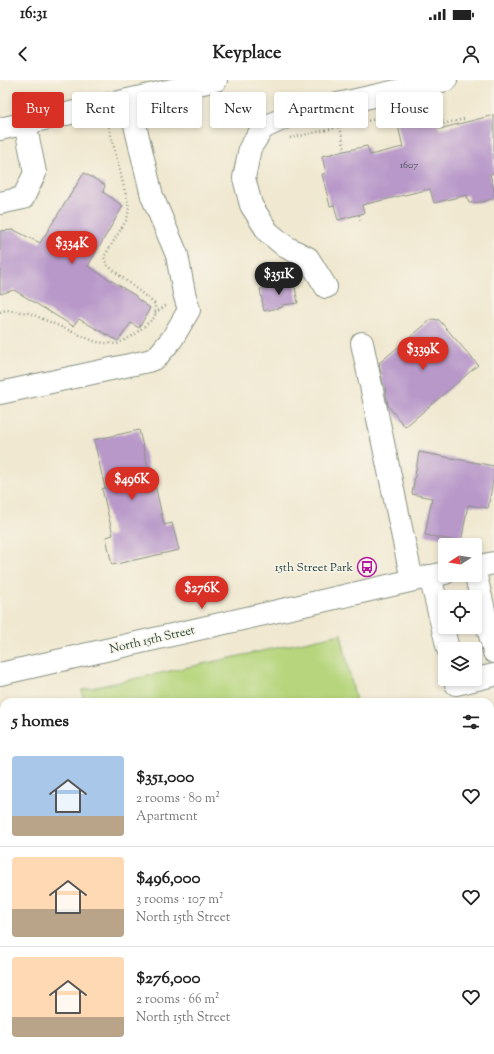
<!DOCTYPE html>
<meta charset="utf-8">
<style>
:root{--surface:#fff;--page:#f6f6f6;--text:#222;--muted:#767676;--line:#e0e0e0;--accent:#d93025}
body{margin:0;font-family:"Sorts Mill Goudy",serif;background:var(--page);color:var(--text);height:100vh;display:flex;flex-direction:column;font-size:15px;white-space:nowrap}
*{box-sizing:border-box;margin:0}
p{font-size:13px;color:var(--muted)}
.icon{flex:none;width:22px;height:22px;fill:none;stroke:currentColor;stroke-width:2;stroke-linecap:round;stroke-linejoin:round}
.map{position:relative;flex:1;overflow:hidden}
.details{position:absolute;left:0px;top:618px;width:494px;height:356px;display:flex;flex-direction:column;background:var(--surface);border-radius:12px 12px 0 0;box-shadow:0 2px 6px #0003}
.details>*{flex:none}
.guide{position:absolute;left:12px;top:12px;width:470px;height:36px;display:flex;gap:8px}
.needle{width:26px;rotate:258deg}
.fabs{position:absolute;left:438px;top:458px;display:grid;gap:8px}
.fabs a{display:grid;place-items:center;width:44px;height:44px;border-radius:4px;background:var(--surface);box-shadow:0 2px 6px #0003;font-size:20px}
.price{position:absolute;translate:-50% -34px;padding:0 9px;border-radius:14px;background:var(--accent);color:#fff;font-size:13px;line-height:26px;filter:drop-shadow(0 1px 2px #0008)}
.price::after{content:'';position:absolute;left:50%;top:24px;width:12px;height:9px;margin-left:-6px;background:inherit;clip-path:polygon(0 0,100% 0,50% 100%)}
.price.on{background:#222;color:#fff}
ul{padding:0;list-style:none}
li{display:flex;align-items:center;gap:12px;height:100px;padding:0 12px}
li+li{border-top:1px solid var(--line)}
li span{display:grid;place-items:center;flex:none;width:112px;height:80px;border-radius:4px;color:#555}
li>.icon{margin-inline-start:auto}
span .icon{width:48px;height:48px;fill:#fffc;stroke-width:1}
li b{font-size:17px}
h2{display:flex;justify-content:space-between;align-items:center;height:48px;padding:0 12px;font-size:17px}
.chip{padding:0 14px;border-radius:4px;background:var(--surface);box-shadow:0 2px 6px #0003;font-size:14px;line-height:36px}
.chip.on{background:var(--accent);color:#fff}
.status{display:flex;justify-content:space-between;align-items:center;height:28px;padding:0 20px;background:var(--surface);direction:ltr}
.status svg{height:11px;fill:currentColor}
header{display:flex;justify-content:space-between;align-items:center;height:52px;padding:0 12px;background:var(--surface);font-size:18px;font-weight:700}
.map>svg:first-child{display:block}
.green{fill:#b6d57c;stroke:#6a8958}
.building{fill:#b898c9}
.lines{fill:none;stroke-linecap:round;stroke-linejoin:round}
.minor-casing{stroke:#889282;stroke-width:24}
.path{stroke:#889282;stroke-width:2.5;stroke-dasharray:1 3;stroke-linecap:butt}
.minor{stroke:#fff;stroke-width:22}
.labels{text-anchor:middle;stroke-width:3;stroke-linejoin:round;paint-order:stroke}
.number-label{font-size:10px;fill:#455459}
.poi-label{font-size:12px;fill:#1f3d34;stroke:#f7f3e8;text-anchor:end}
.street-label{font-size:12px;fill:#1f3d34;stroke:#f7f3e8}
</style>
<div class="status"><b>16:31</b><svg viewBox="0 0 49 12"><path d="M0 12V9h3v3zM5 12V6h3v6zM10 12V3h3v9zM15 12V0h3v12zM26 1h20v11H26zM47 4h2v5h-2z"/></svg></div>
<header><svg class="icon" aria-label="back" viewBox="0 0 24 24"><path d="M15 5l-7 7 7 7"/></svg>Keyplace<svg class="icon" aria-label="person" viewBox="0 0 24 24"><circle cx="12" cy="8" r="4"/><path d="M4 21q1-7 8-7t8 7"/></svg></header>
<div class="map">
<svg width="494" height="974" viewBox="0 0 494 974">
<rect width="100%" height="100%" fill="#f7f3e8"/>
<filter id="ink" filterUnits="userSpaceOnUse"><feTurbulence type="fractalNoise" baseFrequency=".025" numOctaves="2"/><feDisplacementMap in="SourceGraphic" scale="8" xChannelSelector="R" yChannelSelector="G"/><feConvolveMatrix kernelMatrix="1 2 1 2 8 2 1 2 1" color-interpolation-filters="sRGB"/></filter>
<filter id="wash" filterUnits="userSpaceOnUse"><feTurbulence type="fractalNoise" baseFrequency=".012" numOctaves="4" result="noise"/><feDisplacementMap in="SourceGraphic" scale="16" xChannelSelector="R" yChannelSelector="G"/><feGaussianBlur stdDeviation="0.9" result="paint"/><feColorMatrix in="noise" values="0 0 0 0 0 0 0 0 0 0 0 0 0 0 0 0 0 1.4 0 .05"/><feComposite in="paint" operator="in"/></filter>
<g filter="url(#wash)">
<rect width="100%" height="100%" fill="#f0e8d0"/>
<!-- green -->
<g class="green">
<polygon points="341,554 356,622 84,622 82,610"/>
<polygon points="494,800 494,824 490,825 490,801"/>
<polygon points="494,831 494,974 250,974 249,970 490,970 490,832"/>
<polygon points="4,959 4,970 123,970 125,974 0,974 0,963"/>
<polygon points="163,970 186,970 187,974 163,974"/>
</g>
<g id="blocks">
<!-- building -->
<g class="building">
<polygon points="432,20 439,49 494,35 494,93 490,94 494,110 494,118 482,122 469,123 467,115 434,123 430,109 362,125 364,133 338,140 334,125 330,126 322,94 326,93 322,76 367,66 370,75 403,67 394,29"/>
<polygon points="84,93 105,105 103,112 123,126 88,186 136,216 136,218 150,228 139,248 131,243 118,261 79,239 73,246 14,210 0,214 0,151 14,150 40,163"/>
<polygon points="294,202 298,223 282,225 283,227 264,231 260,209 277,206 277,205"/>
<polygon points="432,239 439,240 478,285 405,347 388,326 385,309 386,308 383,304 379,283"/>
<polygon points="139,350 150,396 153,395 164,445 172,443 179,470 112,485 106,457 113,455 102,409 105,408 94,360"/>
<polygon points="419,372 494,386 494,396 488,428 468,425 461,462 425,455 432,418 412,414"/>
</g>
</g>
</g>
<g filter="url(#ink)">
<use href="#blocks" fill-opacity="0" stroke="#889282" stroke-width="1"/>
<g class="lines">
<defs>
<g id="minor">
<polyline points="0,49 216,0"/>
<polyline points="0,123 23,118 35,93 25,43"/>
<polyline points="326,207 308,178 286,167 268,152 251,125 244,98 250,68 263,48 293,34 446,0"/>
<polyline points="362,263 412,500"/>
<polyline points="0,313 148,281 156,278 172,259 189,230 184,213 177,175 152,116 129,20"/>
<polyline points="475,487 494,483"/>
<polyline points="475,492 494,572"/>
<polyline points="430,496 448,569"/>
<polyline points="0,594 445,493"/>
<polyline points="455,599 456,604 494,595"/>
</g>
</defs>
<!-- minor casing -->
<use href="#minor" class="minor-casing"/>
<!-- path -->
<g class="path">
<polyline points="438,21 443,44 464,39"/>
<polyline points="340,47 345,71"/>
<polyline points="290,58 394,35 393,32"/>
<polyline points="359,135 361,141"/>
<polyline points="0,232 6,230 29,233 96,262 117,264 134,255 155,237 155,224 107,185 104,177 127,139 129,128 108,43"/>
<polyline points="155,233 167,225"/>
</g>
<!-- minor -->
<use href="#minor" class="minor"/>
</g>
</g>
<!-- icons -->
<defs>
<symbol id="bus-ring" viewBox="-11 -11 22 22"><circle r="9.5" fill="#f7f3e8" stroke="#b5179e" stroke-width="1.5"/><path d="M-5-6H5V4H4V6H2V4H-2V6H-4V4H-5ZM-3.5-4V0h7V-4ZM-3.5 1.2v1.5H-2V1.2ZM2 1.2v1.5H3.5V1.2Z" fill="#b5179e"/></symbol>
</defs>
<g fill-rule="evenodd">
<use href="#bus-ring" x="356" y="476" width="22" height="22"/>
</g>
<g class="labels">
<!-- number labels -->
<g class="number-label">
<text x="409" y="88">1607</text>
</g>
<!-- poi labels -->
<g class="poi-label">
<text x="353" y="491">15th Street Park</text>
</g>
<!-- street labels -->
<g class="street-label">
<text transform="translate(152 559) rotate(-13)" y="4">North 15th Street</text>
</g>
</g>
</svg>
<div class="fabs">
<a><svg class="needle" viewBox="-14 -14 28 28"><path d="M0-13l5 13h-10z" fill="#e53935"/><path d="M0 13l5-13h-10z" fill="#767676"/></svg></a>
<a><svg class="icon" aria-label="locate" viewBox="0 0 24 24"><circle cx="12" cy="12" r="6"/><path d="M12 2v4M12 18v4M2 12h4M18 12h4"/></svg></a>
<a><svg class="icon" aria-label="layers" viewBox="0 0 24 24"><path d="M12 4l9 5-9 5-9-5zM3 14l9 5 9-5"/></svg></a>
</div>
<b class="price" style="left:72px;top:185px">$334K</b>
<b class="price on" style="left:279px;top:216px">$351K</b>
<b class="price" style="left:423px;top:291px">$339K</b>
<b class="price" style="left:132px;top:421px">$496K</b>
<b class="price" style="left:202px;top:530px">$276K</b>
<div class="guide">
<a class="chip on">Buy</a>
<a class="chip">Rent</a>
<a class="chip">Filters</a>
<a class="chip">New</a>
<a class="chip">Apartment</a>
<a class="chip">House</a>
</div>
<section class="details">
<h2>5 homes<svg class="icon" aria-label="filters" viewBox="0 0 24 24"><path d="M4 7h16M4 17h16"/><circle cx="9" cy="7" r="2"/><circle cx="15" cy="17" r="2"/></svg></h2>
<ul>
<li><span style="background:linear-gradient(#a9c7e8 75%,#b9a48a 0)"><svg class="icon" aria-label="home" viewBox="0 0 24 24"><path d="M3 11l9-7 9 7M6 9v11h12V9"/></svg></span><div><b>$351,000</b><p>2 rooms · 80 m²</p><p>Apartment</p></div><svg class="icon" aria-label="heart" viewBox="0 0 24 24"><path d="M12 20l-8-8c-3-5 5-10 8-4 3-6 11-1 8 4z"/></svg></li>
<li><span style="background:linear-gradient(#ffd9b3 65%,#b9a48a 0)"><svg class="icon" aria-label="home" viewBox="0 0 24 24"><path d="M3 11l9-7 9 7M6 9v11h12V9"/></svg></span><div><b>$496,000</b><p>3 rooms · 107 m²</p><p>North 15th Street</p></div><svg class="icon" aria-label="heart" viewBox="0 0 24 24"><path d="M12 20l-8-8c-3-5 5-10 8-4 3-6 11-1 8 4z"/></svg></li>
<li><span style="background:linear-gradient(#ffd9b3 75%,#b9a48a 0)"><svg class="icon" aria-label="home" viewBox="0 0 24 24"><path d="M3 11l9-7 9 7M6 9v11h12V9"/></svg></span><div><b>$276,000</b><p>2 rooms · 66 m²</p><p>North 15th Street</p></div><svg class="icon" aria-label="heart" viewBox="0 0 24 24"><path d="M12 20l-8-8c-3-5 5-10 8-4 3-6 11-1 8 4z"/></svg></li>
</ul>
</section>
</div>
